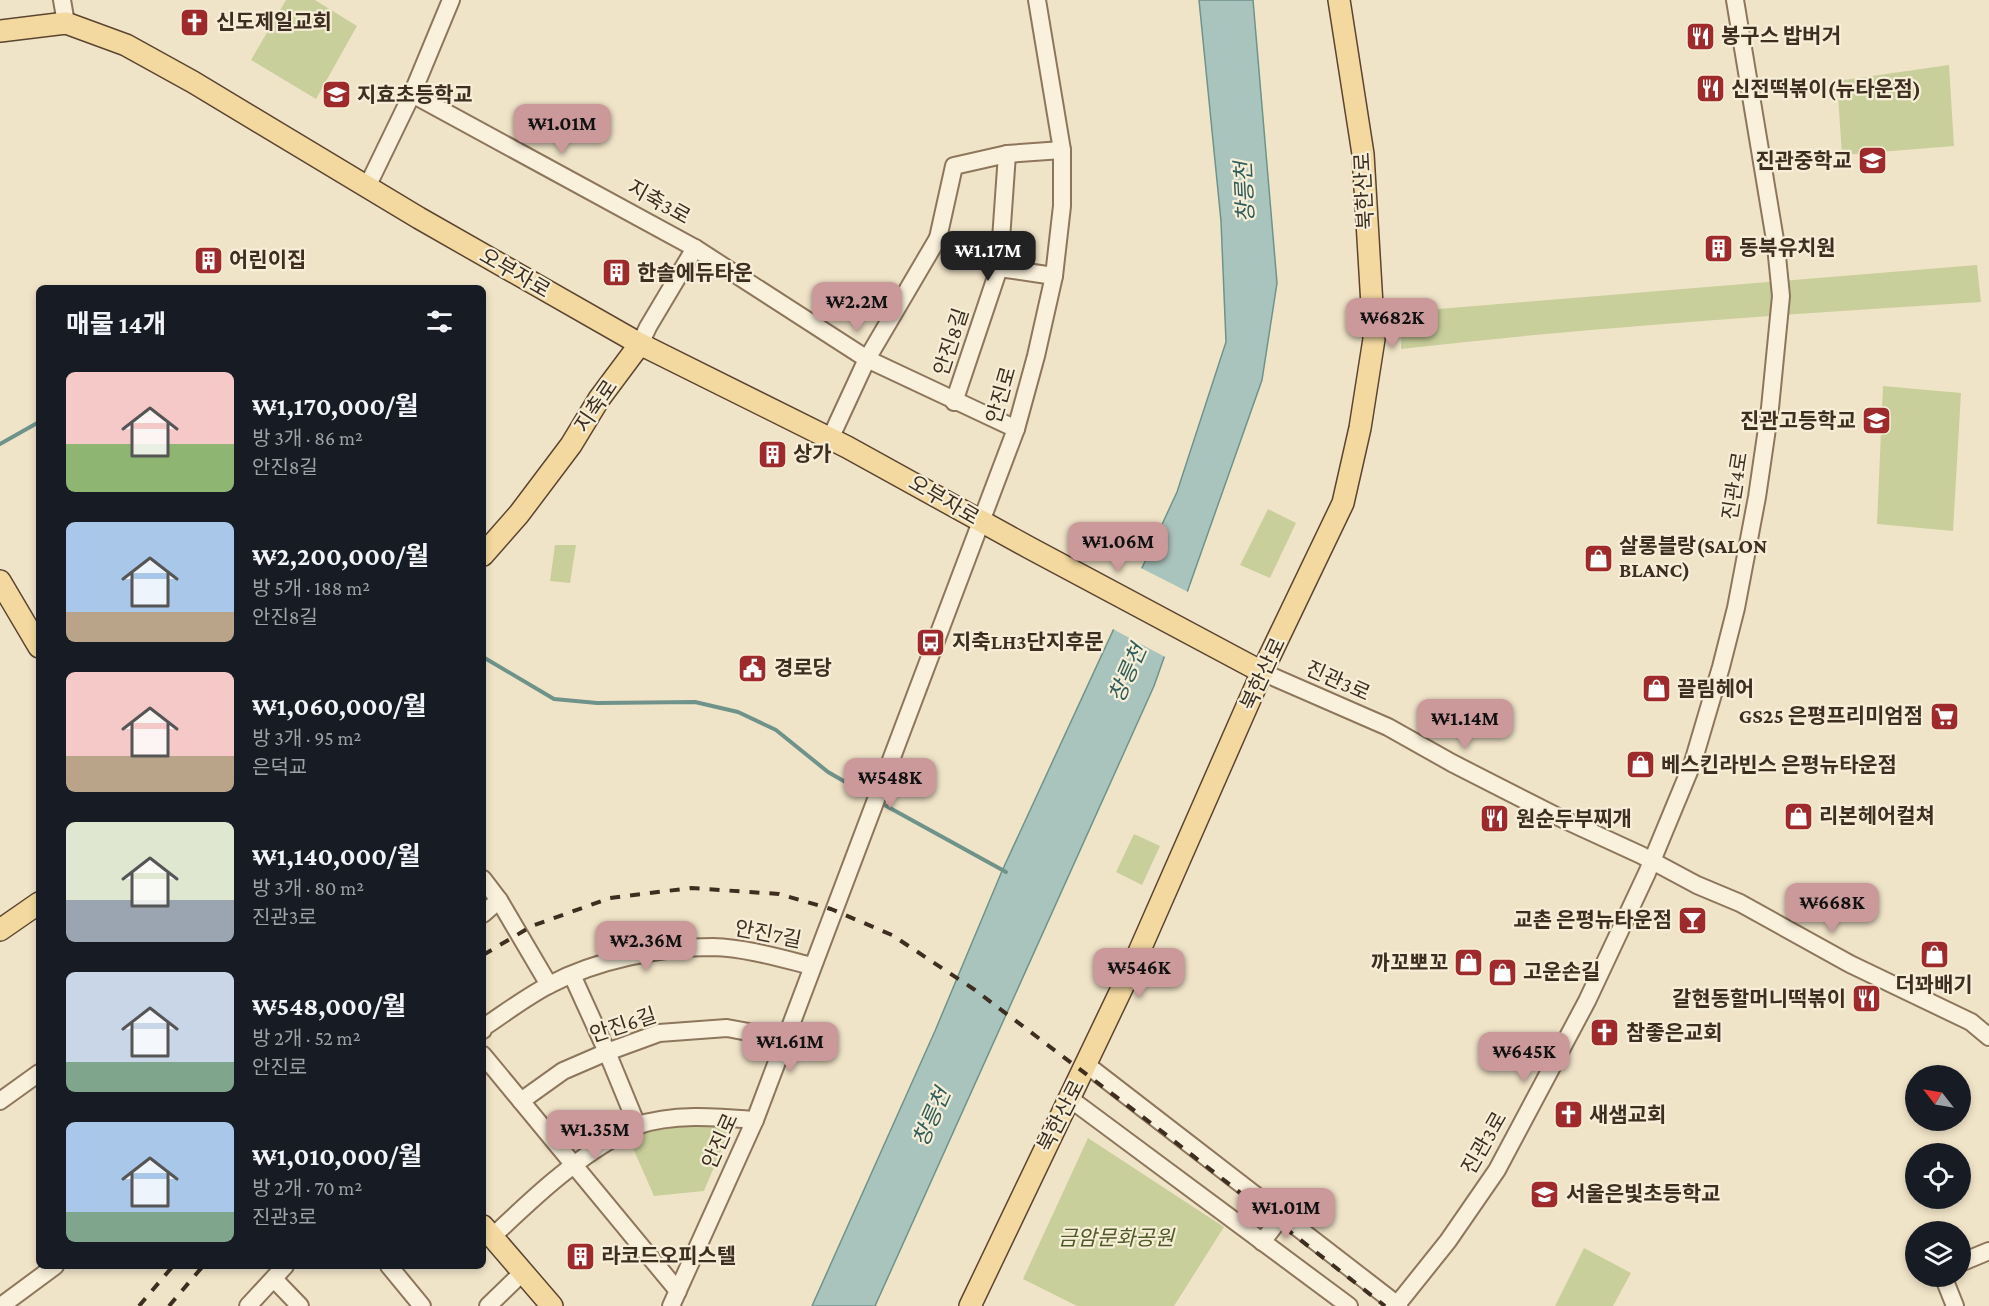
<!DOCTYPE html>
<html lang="ko">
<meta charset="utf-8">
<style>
:root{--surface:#171b24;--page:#242831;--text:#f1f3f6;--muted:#9ea1a6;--accent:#cc999b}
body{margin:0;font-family:"Crimson Pro","Noto Sans KR",serif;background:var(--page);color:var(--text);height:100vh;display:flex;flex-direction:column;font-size:22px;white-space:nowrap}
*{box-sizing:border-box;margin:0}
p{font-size:20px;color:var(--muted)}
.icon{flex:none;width:33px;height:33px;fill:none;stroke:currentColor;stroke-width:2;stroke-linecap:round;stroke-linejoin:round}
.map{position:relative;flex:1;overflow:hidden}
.side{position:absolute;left:36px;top:285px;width:450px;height:984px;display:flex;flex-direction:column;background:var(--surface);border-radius:9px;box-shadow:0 3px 9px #0003}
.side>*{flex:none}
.needle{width:39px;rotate:301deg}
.tools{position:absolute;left:1905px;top:1065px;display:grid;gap:12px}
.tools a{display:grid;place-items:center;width:66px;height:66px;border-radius:50%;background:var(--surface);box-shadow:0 3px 9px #0003;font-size:30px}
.price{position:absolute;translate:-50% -51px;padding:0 14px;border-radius:12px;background:var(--accent);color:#111;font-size:20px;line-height:39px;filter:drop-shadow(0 2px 3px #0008)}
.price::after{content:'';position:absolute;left:50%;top:36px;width:18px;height:14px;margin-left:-9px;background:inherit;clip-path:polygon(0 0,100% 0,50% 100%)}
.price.current{background:#222;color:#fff}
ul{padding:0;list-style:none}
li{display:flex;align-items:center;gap:18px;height:150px;padding:0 30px}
li span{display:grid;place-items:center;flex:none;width:168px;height:120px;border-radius:9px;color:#555}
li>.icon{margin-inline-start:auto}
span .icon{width:72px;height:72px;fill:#fffc;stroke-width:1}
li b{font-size:26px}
h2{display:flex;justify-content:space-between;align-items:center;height:72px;padding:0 30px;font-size:26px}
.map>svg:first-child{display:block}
.green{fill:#c9cf9b}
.water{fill:#a9c4bc;stroke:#6f938a;stroke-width:1.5}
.pier{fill:#f0e4c8}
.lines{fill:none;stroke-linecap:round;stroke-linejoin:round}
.stream{stroke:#6f938a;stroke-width:4}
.minor-casing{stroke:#8d765c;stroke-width:20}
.major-casing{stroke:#5b4430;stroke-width:24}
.minor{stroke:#faf1dc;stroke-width:16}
.major{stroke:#f3d9a0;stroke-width:21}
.rail{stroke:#3d2e20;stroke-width:4;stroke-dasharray:10 10;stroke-linecap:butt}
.labels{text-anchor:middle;stroke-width:4.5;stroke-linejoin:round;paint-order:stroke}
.poi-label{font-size:21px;font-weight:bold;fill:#3d2e20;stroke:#f7eed8;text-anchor:start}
.street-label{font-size:21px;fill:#3d2e20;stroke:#f7eed8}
.park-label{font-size:21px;font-style:italic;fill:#4d5a26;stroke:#f7eed8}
.water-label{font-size:22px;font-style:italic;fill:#2f5d5a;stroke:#f7eed8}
</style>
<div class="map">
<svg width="1989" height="1306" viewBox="0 0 1989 1306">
<rect width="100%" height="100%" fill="#f0e4c8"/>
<!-- green -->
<g class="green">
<polygon points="286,0 315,0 357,26 316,99 251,60"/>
<polygon points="1949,65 1954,146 1842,155 1837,81"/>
<path d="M1977 265 1981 302C1787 314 1594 327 1401 349L1402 312Z"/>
<polygon points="1883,386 1961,393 1953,531 1877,524"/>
<polygon points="1268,509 1296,523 1270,578 1240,565"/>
<polygon points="555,545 576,545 570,583 550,581"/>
<polygon points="1134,834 1160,846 1142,885 1116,872"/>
<polygon points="706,1124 730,1129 704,1191 654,1196 628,1137 663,1129"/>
<polygon points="1088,1138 1224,1227 1174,1306 1077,1306 1023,1279"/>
<polygon points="1584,1248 1631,1273 1613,1306 1555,1306"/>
</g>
<!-- water -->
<polygon class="water" points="1199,0 1253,0 1277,283 1262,380 1154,686 875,1306 812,1306 935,1031 1002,871 1177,492 1226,342 1221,221"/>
<!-- pier -->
<polygon class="pier" points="1139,567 1190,593 1167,658 1111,628"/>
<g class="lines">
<!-- stream -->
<g class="stream">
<polyline points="0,444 39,422"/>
<polyline points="483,657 554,699 597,703 695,702 738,712 776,730 828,772 873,798"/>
<polyline points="879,802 1006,872"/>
</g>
<defs>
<g id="minor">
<polyline points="62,0 66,23"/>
<polyline points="412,94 695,248 867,359 1016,429"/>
<polyline points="367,187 412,94 451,0"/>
<polyline points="938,238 999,268 1054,276"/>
<polyline points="640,344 648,327 695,248"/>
<polyline points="954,402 999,268 1007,154"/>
<polyline points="830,439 867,359 938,238 954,166 1007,154 1062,150"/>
<polyline points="1262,672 1388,727 1452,763 1554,815 1641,855 1697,885 1740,903 1850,964 1971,1022 1989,1037"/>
<polyline points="483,879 499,900 549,985"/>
<polyline points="483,914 499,900"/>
<polyline points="572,975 607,1052 637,1125"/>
<path d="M483 1030 484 1027C505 1013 526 997 549 985 596 960 660 947 713 947 746 948 780 958 812 966"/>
<polyline points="483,1055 678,1291"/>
<polyline points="1087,1065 1399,1306"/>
<polyline points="1069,1098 1349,1306"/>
<polyline points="0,1101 39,1073"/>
<polyline points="521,1101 563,1071 607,1052 659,1033 727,1028 785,1039"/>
<path d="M492 1237C529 1202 572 1161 616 1137 623 1133 630 1128 636 1126 672 1113 718 1117 755 1120"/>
<polyline points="1262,1242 1282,1216"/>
<polyline points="1960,1263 1989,1251"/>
<polyline points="389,1266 422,1306"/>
<polyline points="1943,1276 1955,1306"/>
<polyline points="274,1279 300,1306"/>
<polyline points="1,1306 55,1266"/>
<polyline points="248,1306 285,1266"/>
<polyline points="488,1306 522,1273"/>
<polyline points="671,1306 755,1120 1016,429 1036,356 1054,276 1062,206 1062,150 1037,0"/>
<polyline points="1396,1306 1448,1241 1497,1170 1587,1001 1647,873 1693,762 1721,667 1736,608 1757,497 1770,408 1781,296 1776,246 1735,0"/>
</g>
<g id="major">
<polyline points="0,31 66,23 126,45 193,82 419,218 640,344 847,447 1028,547 1262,672"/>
<polyline points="483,555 519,514 571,445 599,399 640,344"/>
<polyline points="0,581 39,647"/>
<polyline points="0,930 39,903"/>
<polyline points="483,1226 552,1306"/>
<polyline points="970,1306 1135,961 1262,672 1343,503 1360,428 1374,339 1363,154 1339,0"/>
</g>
</defs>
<!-- minor casing -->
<use href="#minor" class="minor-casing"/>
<!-- major casing -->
<use href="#major" class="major-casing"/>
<!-- minor -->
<use href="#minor" class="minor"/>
<!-- major -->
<use href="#major" class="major"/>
<!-- rail -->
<g class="rail">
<polyline points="483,955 532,926 610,898 691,888 779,894 831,909 892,935 975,990 1160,1130 1385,1306"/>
<polyline points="139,1306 173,1266"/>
<polyline points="169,1306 203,1266"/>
</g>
</g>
<!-- icons -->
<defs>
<symbol id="church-square" viewBox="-11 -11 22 22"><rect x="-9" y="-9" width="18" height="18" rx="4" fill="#9e2a2b" stroke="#f7eed8"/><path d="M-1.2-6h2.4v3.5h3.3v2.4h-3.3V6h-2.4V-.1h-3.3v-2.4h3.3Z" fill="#fff"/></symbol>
<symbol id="restaurant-square" viewBox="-11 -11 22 22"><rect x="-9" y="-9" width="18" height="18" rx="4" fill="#9e2a2b" stroke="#f7eed8"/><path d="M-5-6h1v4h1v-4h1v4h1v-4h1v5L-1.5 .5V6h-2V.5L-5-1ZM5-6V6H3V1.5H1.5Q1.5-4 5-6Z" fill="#fff"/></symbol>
<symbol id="school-square" viewBox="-11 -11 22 22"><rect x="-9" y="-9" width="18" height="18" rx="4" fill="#9e2a2b" stroke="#f7eed8"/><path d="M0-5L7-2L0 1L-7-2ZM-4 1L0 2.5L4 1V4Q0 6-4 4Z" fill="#fff"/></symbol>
<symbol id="building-square" viewBox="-11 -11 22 22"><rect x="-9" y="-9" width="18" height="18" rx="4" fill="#9e2a2b" stroke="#f7eed8"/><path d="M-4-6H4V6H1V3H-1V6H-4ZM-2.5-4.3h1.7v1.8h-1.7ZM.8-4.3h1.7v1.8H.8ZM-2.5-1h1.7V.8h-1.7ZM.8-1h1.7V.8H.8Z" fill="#fff"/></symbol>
<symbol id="shop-square" viewBox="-11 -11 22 22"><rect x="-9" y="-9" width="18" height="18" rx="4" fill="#9e2a2b" stroke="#f7eed8"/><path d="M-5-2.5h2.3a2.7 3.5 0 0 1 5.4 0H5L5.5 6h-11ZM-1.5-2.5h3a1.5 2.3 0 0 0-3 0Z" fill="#fff"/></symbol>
<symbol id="bus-square" viewBox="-11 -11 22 22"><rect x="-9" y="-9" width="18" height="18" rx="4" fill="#9e2a2b" stroke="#f7eed8"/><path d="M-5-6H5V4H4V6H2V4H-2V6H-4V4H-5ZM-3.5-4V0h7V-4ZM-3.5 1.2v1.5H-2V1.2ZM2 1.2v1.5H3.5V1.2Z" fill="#fff"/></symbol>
<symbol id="civic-square" viewBox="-11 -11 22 22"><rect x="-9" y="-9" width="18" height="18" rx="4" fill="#9e2a2b" stroke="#f7eed8"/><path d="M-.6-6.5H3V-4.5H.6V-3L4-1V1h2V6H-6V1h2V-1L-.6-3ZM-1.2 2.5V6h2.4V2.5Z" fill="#fff"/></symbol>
<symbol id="supermarket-square" viewBox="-11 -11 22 22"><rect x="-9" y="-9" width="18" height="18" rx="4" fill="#9e2a2b" stroke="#f7eed8"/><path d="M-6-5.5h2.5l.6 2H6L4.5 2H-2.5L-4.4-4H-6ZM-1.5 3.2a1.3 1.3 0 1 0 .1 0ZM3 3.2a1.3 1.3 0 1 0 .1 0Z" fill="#fff"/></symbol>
<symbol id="bar-square" viewBox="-11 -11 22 22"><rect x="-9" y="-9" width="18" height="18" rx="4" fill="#9e2a2b" stroke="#f7eed8"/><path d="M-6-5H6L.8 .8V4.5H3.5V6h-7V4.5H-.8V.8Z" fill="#fff"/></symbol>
</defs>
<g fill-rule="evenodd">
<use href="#church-square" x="178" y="6" width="33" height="33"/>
<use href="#restaurant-square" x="1684" y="20" width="33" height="33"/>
<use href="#restaurant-square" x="1694" y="72" width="33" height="33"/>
<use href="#school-square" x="320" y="78" width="33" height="33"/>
<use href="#school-square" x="1856" y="144" width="33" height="33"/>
<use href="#building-square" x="1702" y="232" width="33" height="33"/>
<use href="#building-square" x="192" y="244" width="33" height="33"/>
<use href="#building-square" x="600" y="256" width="33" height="33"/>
<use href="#school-square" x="1860" y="404" width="33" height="33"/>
<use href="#building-square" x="756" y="438" width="33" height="33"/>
<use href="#shop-square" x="1582" y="542" width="33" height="33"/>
<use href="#bus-square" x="914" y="626" width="33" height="33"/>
<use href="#civic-square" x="736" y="652" width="33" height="33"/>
<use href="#shop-square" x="1640" y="672" width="33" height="33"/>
<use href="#supermarket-square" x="1928" y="700" width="33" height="33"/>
<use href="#shop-square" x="1624" y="748" width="33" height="33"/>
<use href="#shop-square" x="1782" y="800" width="33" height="33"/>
<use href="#restaurant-square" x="1478" y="802" width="33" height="33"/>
<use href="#bar-square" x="1676" y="904" width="33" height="33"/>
<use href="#shop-square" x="1918" y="938" width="33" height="33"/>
<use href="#shop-square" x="1452" y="946" width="33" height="33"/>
<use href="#shop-square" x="1486" y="956" width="33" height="33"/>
<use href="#restaurant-square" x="1850" y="982" width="33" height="33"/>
<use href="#church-square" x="1588" y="1016" width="33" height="33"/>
<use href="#church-square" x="1552" y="1098" width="33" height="33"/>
<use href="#school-square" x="1528" y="1178" width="33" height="33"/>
<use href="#building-square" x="564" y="1240" width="33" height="33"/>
</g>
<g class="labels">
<!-- poi labels -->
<g class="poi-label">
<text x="216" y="29">신도제일교회</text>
<text x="1721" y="43">봉구스 밥버거</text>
<text x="1731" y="96">신전떡볶이(뉴타운점)</text>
<text x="357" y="102">지효초등학교</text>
<text x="1852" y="168" text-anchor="end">진관중학교</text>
<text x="1739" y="255">동북유치원</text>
<text x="229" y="267">어린이집</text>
<text x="637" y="280">한솔에듀타운</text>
<text x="1856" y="428" text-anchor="end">진관고등학교</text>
<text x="793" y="461">상가</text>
<text x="1619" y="553">살롱블랑(SALON<tspan x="1619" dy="24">BLANC)</tspan></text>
<text x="952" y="649">지축LH3단지후문</text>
<text x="774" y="675">경로당</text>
<text x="1677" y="696">끌림헤어</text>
<text x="1923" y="723" text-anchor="end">GS25 은평프리미엄점</text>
<text x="1661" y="772">베스킨라빈스 은평뉴타운점</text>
<text x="1819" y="823">리본헤어컬쳐</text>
<text x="1516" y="826">원순두부찌개</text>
<text x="1672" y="927" text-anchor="end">교촌 은평뉴타운점</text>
<text x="1448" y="970" text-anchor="end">까꼬뽀꼬</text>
<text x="1523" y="979">고운손길</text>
<text x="1934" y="992" text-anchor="middle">더꽈배기</text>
<text x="1846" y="1006" text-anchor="end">갈현동할머니떡볶이</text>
<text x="1626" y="1040">참좋은교회</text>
<text x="1589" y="1122">새샘교회</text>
<text x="1566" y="1201">서울은빛초등학교</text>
<text x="601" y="1263">라코드오피스텔</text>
</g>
<!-- street labels -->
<g class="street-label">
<text transform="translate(1364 191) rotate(-93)" y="7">북한산로</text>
<text transform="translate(659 202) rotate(29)" y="7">지축3로</text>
<text transform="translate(515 273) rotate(30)" y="7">오부자로</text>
<text transform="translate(951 342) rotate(-72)" y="7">안진8길</text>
<text transform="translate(1001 395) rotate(-74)" y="7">안진로</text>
<text transform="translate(596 406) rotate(-56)" y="7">지축로</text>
<text transform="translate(1735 486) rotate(-81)" y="7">진관4로</text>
<text transform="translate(944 500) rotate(30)" y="7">오부자로</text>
<text transform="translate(1263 674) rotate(-65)" y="7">북한산로</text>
<text transform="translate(1338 681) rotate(24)" y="7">진관3로</text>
<text transform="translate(768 934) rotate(11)" y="7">안진7길</text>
<text transform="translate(623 1025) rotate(-18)" y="7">안진6길</text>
<text transform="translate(1061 1116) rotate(-63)" y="7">북한산로</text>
<text transform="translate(720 1141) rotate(-66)" y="7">안진로</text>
<text transform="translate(1484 1143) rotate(-60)" y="7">진관3로</text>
</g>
<!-- park labels -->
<g class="park-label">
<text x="1116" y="1245">금암문화공원</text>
</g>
<!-- water labels -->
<g class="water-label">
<text transform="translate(1244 192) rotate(-93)" y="8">창릉천</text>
<text transform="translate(1127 673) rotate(-66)" y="8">창릉천</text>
<text transform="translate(931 1117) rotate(-66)" y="8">창릉천</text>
</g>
</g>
</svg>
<div class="tools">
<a><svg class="needle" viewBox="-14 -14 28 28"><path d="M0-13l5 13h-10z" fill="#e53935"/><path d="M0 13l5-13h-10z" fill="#9ea1a6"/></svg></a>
<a><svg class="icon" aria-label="locate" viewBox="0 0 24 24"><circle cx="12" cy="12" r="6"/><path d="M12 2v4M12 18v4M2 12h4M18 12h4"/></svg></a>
<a><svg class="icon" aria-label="layers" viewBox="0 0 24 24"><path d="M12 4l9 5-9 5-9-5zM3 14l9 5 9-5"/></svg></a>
</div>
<b class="price" style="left:562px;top:155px">₩1.01M</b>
<b class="price current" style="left:988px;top:282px">₩1.17M</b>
<b class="price" style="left:857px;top:333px">₩2.2M</b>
<b class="price" style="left:1392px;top:349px">₩682K</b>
<b class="price" style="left:1118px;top:573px">₩1.06M</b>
<b class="price" style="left:1465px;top:750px">₩1.14M</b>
<b class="price" style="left:890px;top:809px">₩548K</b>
<b class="price" style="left:1832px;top:934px">₩668K</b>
<b class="price" style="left:646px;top:972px">₩2.36M</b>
<b class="price" style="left:1139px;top:999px">₩546K</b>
<b class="price" style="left:790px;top:1073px">₩1.61M</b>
<b class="price" style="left:1524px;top:1083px">₩645K</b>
<b class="price" style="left:595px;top:1161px">₩1.35M</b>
<b class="price" style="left:1286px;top:1239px">₩1.01M</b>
<section class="side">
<h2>매물 14개<svg class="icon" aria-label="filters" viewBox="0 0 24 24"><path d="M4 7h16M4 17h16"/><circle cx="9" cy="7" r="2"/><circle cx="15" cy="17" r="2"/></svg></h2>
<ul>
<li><span style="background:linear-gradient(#f6c9c9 60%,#8fb573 0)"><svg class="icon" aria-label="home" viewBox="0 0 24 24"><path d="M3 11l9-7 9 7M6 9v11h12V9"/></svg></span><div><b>₩1,170,000/월</b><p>방 3개 · 86 m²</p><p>안진8길</p></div></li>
<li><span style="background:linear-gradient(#a9c7e8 75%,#b9a48a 0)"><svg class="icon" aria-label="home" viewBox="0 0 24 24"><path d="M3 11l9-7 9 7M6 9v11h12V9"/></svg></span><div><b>₩2,200,000/월</b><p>방 5개 · 188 m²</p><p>안진8길</p></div></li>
<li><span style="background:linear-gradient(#f6c9c9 70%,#b9a48a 0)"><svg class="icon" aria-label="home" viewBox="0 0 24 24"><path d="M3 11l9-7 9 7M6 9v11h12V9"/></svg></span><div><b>₩1,060,000/월</b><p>방 3개 · 95 m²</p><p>은덕교</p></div></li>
<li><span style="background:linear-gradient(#dfe7d0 65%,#9aa5b1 0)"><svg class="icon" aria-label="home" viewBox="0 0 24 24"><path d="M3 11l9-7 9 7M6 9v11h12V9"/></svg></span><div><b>₩1,140,000/월</b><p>방 3개 · 80 m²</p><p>진관3로</p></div></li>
<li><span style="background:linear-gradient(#c9d6e8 75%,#7fa58c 0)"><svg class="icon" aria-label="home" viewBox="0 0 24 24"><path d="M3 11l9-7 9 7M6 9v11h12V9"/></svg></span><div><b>₩548,000/월</b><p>방 2개 · 52 m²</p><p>안진로</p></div></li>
<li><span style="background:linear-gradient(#a9c7e8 75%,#7fa58c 0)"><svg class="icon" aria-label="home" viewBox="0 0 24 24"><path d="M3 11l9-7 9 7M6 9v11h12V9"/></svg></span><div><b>₩1,010,000/월</b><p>방 2개 · 70 m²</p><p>진관3로</p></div></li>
</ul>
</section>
</div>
